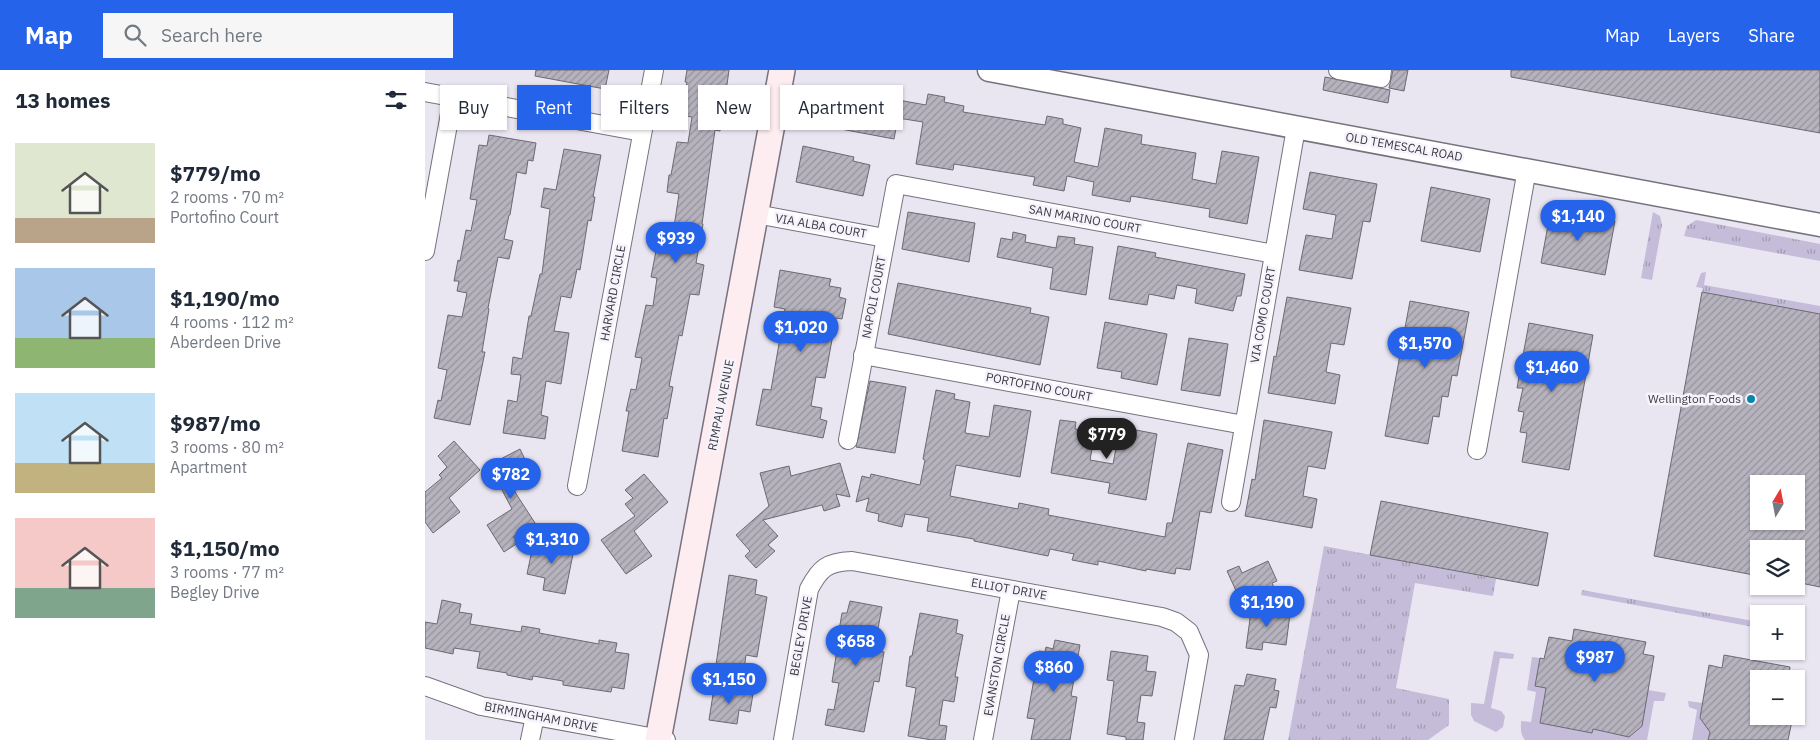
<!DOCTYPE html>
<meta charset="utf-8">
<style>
:root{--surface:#fff;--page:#f6f6f7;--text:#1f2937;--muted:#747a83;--accent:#2563eb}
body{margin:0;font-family:"IBM Plex Sans",sans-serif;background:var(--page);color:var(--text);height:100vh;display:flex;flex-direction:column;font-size:19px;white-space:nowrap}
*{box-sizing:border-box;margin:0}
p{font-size:16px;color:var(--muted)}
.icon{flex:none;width:28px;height:28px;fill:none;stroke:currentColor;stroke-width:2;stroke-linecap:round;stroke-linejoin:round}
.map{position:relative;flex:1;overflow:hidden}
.sheet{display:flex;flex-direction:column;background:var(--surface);width:425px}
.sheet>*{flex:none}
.hud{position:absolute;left:15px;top:15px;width:475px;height:45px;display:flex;gap:10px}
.needle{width:32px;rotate:10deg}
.buttons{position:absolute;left:1325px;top:405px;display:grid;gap:10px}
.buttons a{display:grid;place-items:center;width:55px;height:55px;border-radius:0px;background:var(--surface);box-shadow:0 1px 4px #0004;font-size:25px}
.price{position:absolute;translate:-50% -42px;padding:0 11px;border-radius:18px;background:var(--accent);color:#fff;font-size:16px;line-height:32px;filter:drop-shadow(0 1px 2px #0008)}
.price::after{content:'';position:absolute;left:50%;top:30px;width:15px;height:11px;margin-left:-8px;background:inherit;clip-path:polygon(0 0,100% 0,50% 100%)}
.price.selected{background:#222;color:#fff}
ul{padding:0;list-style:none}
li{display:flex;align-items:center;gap:15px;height:125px;padding:0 15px}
li span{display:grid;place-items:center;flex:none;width:140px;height:100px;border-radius:0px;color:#555}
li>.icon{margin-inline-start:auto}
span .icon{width:60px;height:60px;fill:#fffc;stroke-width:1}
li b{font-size:21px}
h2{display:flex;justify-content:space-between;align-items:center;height:60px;padding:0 15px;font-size:21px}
.chip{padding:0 18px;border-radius:0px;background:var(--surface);box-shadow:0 1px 4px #0004;font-size:18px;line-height:45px}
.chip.selected{background:var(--accent);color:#fff}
header{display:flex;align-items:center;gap:30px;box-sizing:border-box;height:70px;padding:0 25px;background:var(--accent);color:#fff}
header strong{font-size:24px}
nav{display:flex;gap:28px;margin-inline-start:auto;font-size:18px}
.search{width:350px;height:45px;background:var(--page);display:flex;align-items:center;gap:12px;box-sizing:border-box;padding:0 18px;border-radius:0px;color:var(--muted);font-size:19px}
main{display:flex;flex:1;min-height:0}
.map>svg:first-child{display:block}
.grass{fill:url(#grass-tufts)}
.garden{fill:#c4bcd9}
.building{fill:url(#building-hatch);stroke:#6c6974;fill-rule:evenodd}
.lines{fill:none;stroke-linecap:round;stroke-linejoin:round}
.minor-casing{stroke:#75727d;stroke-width:20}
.tertiary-casing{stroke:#75727d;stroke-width:25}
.secondary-casing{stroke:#75727d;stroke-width:28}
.minor{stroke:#fff;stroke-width:18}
.tertiary{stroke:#fff;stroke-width:22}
.secondary{stroke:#fdecf0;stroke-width:25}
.poi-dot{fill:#0687a9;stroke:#f6f3fd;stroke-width:2}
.labels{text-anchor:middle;stroke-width:5;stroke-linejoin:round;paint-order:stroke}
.street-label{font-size:12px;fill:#3d3c41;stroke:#f6f3fd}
.poi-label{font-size:12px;fill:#3d3c41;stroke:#f6f3fd;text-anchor:end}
</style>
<header>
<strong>Map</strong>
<div class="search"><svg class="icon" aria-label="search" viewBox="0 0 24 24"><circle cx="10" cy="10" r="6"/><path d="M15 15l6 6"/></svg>Search here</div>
<nav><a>Map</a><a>Layers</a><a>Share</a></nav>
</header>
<main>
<section class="sheet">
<h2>13 homes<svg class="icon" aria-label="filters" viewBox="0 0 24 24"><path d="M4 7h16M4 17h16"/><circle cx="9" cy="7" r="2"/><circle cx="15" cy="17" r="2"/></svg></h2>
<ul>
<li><span style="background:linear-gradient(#dfe7d0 75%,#b9a48a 0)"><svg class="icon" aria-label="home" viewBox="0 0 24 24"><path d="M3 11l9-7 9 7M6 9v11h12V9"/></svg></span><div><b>$779/mo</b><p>2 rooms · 70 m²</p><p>Portofino Court</p></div></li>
<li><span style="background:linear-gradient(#a9c7e8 70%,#8fb573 0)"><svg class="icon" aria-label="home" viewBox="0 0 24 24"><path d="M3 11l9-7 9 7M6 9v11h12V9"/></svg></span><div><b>$1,190/mo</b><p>4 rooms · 112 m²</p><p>Aberdeen Drive</p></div></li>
<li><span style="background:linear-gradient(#bfe0f5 70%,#c2b280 0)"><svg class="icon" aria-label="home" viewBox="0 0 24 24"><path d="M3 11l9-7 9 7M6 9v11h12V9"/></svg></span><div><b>$987/mo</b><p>3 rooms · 80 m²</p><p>Apartment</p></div></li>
<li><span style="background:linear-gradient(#f6c9c9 70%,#7fa58c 0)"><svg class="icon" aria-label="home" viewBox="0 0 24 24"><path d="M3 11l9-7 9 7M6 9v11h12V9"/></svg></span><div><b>$1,150/mo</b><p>3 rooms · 77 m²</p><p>Begley Drive</p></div></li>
</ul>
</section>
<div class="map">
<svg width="1395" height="670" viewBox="0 0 1395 670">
<defs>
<pattern id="grass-tufts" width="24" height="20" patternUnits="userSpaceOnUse" patternTransform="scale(1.25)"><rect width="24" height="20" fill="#c4bcd9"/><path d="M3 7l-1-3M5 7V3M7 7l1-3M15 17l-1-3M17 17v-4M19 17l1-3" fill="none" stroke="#a09ab2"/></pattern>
<pattern id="building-hatch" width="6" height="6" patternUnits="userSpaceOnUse" patternTransform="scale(1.25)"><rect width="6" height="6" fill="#b6b3be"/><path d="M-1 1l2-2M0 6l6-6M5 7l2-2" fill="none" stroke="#95939c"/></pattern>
</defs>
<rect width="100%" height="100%" fill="#e9e6f2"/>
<!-- grass -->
<g class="grass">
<polygon points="1228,142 1235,146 1237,155 1227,210 1216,208"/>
<polygon points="1271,150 1395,174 1395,191 1259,166 1262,156"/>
<polygon points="1281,202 1279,215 1395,236 1395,244 1277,222 1278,218 1271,217 1276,203"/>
<polygon points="899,476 1071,509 1068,526 990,513 971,618 1024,629 1024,655 1003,670 863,670"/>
<polygon points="1157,520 1334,552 1334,558 1156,525"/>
</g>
<!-- garden -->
<g class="garden">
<polygon points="1069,581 1089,584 1088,589 1075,588 1066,638 1076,641 1080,646 1078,657 1071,662 1049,651 1046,645 1046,633 1059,634"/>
<path d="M1107 587 1115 588 1110 616 1121 618 1115 653 1167 663 1168 659 1204 666 1223 620 1241 623 1239 631H1229L1222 670H1100C1095 664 1096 658 1096 651L1106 652 1111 622 1102 620Z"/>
<polygon points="1263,631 1278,633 1275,648 1285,662 1283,670 1267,670 1272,640 1264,637"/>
</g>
<!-- building -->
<g class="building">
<polygon points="111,0 184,0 180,19 110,6"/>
<polygon points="262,0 304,0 300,29 301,29 295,61 290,60 277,154 278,154 271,193 279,195 274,225 265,224 257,266 254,265 244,316 248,317 242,349 239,348 233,387 197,381 204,341 201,341 206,319 211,320 217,288 210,287 221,235 228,236 232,208 226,207 236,155 249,157 254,124 242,122 244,105 246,105 252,72 263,73 267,47 256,45 262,12 260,12"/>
<polygon points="968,0 983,0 979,21 964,18"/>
<polygon points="1086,0 1395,0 1395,63 1086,7"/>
<polygon points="900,7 965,20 963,33 898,20"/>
<polygon points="412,19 501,35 503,24 520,27 519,32 539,36 538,42 620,55 622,46 638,49 638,54 656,58 649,92 673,97 680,58 717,65 716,74 771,83 767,109 791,114 797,81 834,87 822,154 784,147 785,139 706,126 705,132 667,125 669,112 642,106 639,121 608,115 610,107 529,94 528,100 491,94 498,52 473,48 469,69 405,57"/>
<polygon points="64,65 111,73 108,91 103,90 101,104 92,102 85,145 84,145 79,169 88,171 84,189 73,187 63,238 64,239 57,282 60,282 45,355 9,348 13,330 16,331 22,300 13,298 23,245 37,247 42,223 32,221 34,211 29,211 33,190 35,191 41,160 46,161 52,130 45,129 54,75 62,76"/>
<polygon points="378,76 429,87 428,91 445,95 438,126 371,112"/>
<polygon points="139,79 176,85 168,127 170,127 166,151 163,150 155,200 152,199 146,228 136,226 129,261 144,263 136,314 121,311 116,345 123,347 120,369 78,363 83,330 92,332 96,305 86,304 88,287 97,289 104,246 106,246 115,204 117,204 125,139 116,137 119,118 131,120"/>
<polygon points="885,102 952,114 945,152 938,151 927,209 874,200 881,165 907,169 911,145 878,139"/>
<polygon points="1006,117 1065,129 1055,182 996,171"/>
<polygon points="1126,139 1190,151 1180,205 1116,193"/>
<polygon points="483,142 550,153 544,192 477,179"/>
<polygon points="588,162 601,165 600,172 631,178 633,166 650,168 649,174 668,177 661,225 625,219 628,198 572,187 576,168 587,170"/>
<polygon points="693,176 731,183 730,187 820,204 816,226 812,226 808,241 770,233 772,219 752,215 749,229 724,224 722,235 684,229"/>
<polygon points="355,200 406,209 404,216 416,218 414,227 421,229 417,249 411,248 400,308 391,307 386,336 397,338 395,349 402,351 398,368 331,355 338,319 346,320 360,239 349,237"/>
<polygon points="473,213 606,238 605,243 624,247 615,295 463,264"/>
<path d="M1277 222 1395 244V517L1371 512V479H1334V506L1229 486ZM1334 414H1371V451H1334Z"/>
<polygon points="862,227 926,238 919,275 906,273 901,302 915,305 910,334 843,323 849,286 851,287"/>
<polygon points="985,231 1044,242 1032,306 1027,305 1023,327 1017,326 1014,347 1008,346 1003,374 960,366"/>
<polygon points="680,252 742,264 732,315 696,308 697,302 672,298"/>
<polygon points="1104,253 1168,265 1144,400 1097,392 1102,363 1095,362 1099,342 1093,341 1098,318 1092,318"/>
<polygon points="764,268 803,274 795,326 756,320"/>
<polygon points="445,311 481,317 470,383 431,377"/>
<polygon points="511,320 530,324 529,329 545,332 540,363 564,367 569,335 606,341 595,407 531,395 525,426 593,439 594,433 624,439 623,445 740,467 742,453 747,453 763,373 798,380 786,443 775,441 765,500 751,498 750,504 721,499 721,501 673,491 673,495 647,490 649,484 625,479 623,486 598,481 549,471 549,469 502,461 504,448 480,444 477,457 453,451 454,444 441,441 444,428 431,432 437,406 445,408 446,404 495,415 500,390 498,389"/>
<polygon points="635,350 651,352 650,359 670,362 665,390 688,394 695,357 732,364 721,430 683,423 685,413 626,403"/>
<polygon points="839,350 907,362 900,399 883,396 878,426 892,429 887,458 820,446 827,409 830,410"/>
<polygon points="29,371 55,400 24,428 35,442 8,463 0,452 0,422 17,408 14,405 22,397 13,386"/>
<polygon points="95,379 106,402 98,406 101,413 88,419 110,453 88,467 99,469 79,482 62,455 87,439 64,395"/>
<polygon points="415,393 425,427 411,424 415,436 399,441 397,435 338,450 353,466 343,475 350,481 331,498 320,486 325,481 311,465 344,436 335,403 364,396 366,406"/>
<polygon points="219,404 243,432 209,461 227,486 201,504 176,470 210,446 200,434 208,428 200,420"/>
<polygon points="956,431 1123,463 1113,516 945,485"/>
<polygon points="109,471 131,475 132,471 150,474 140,524 118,520 120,508 102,504"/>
<polygon points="843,491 852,511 847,513 850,520 818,536 802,501 814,496 817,503"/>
<polygon points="304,505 332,510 330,524 342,527 332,587 321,585 319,599 291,595"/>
<polygon points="17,530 36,534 34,542 47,544 45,554 96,562 97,556 115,559 114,563 174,574 174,570 192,573 190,582 204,584 199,619 187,617 186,622 138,615 138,611 108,606 107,610 82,605 82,603 52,598 55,582 29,578 28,584 0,578 0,552 12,554"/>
<polygon points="425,531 457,537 449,580 459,582 454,612 449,611 439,662 400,655 403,639 409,640 414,613 407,612 414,567 413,566 417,543 422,543"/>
<polygon points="819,538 865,544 861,575 838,572 837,580 821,578 825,549"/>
<polygon points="495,543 533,550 531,563 538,565 530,607 533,607 529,632 518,630 514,655 522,656 520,670 507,670 483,666 491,618 481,616 485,586 487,586"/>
<polygon points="1149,559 1221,572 1218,584 1229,586 1217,656 1204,667 1168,659 1167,663 1115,653 1121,618 1110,616 1115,588 1119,589 1124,567 1147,571"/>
<polygon points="630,570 655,575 646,626 652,627 645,670 606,670 610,649 602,648 614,581 620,582 621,577 628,579"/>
<polygon points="686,581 723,586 721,601 731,602 727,626 716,625 712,652 720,653 718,670 701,670 701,667 682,664 689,611 682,610"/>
<polygon points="1299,585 1365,597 1363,609 1334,609 1334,646 1368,646 1363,670 1283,670 1285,662 1275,648 1284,595 1297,598"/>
<polygon points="822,604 851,609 849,620 854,621 851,638 845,637 838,670 799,670 810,615 819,616"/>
<polygon points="289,618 328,624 325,642 314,640 312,654 284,650"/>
</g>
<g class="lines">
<defs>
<g id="minor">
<polyline points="913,0 956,8 957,0"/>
<polyline points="0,22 217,62"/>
<polyline points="331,144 460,168"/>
<polyline points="0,181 28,27"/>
<polyline points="438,285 819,355"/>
<polyline points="423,370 471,114 849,184"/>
<polyline points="1052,380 1102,99"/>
<polyline points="152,416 229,0"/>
<polyline points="806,432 871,58"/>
<polyline points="0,616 56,636 241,670"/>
<polyline points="105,670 110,646"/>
<path d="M358 670 384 519C395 498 402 492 427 491L737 547 751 552 764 562 774 585 759 670"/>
<polyline points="558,670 586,520"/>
</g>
<polyline id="tertiary" points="564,0 1395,155"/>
<polyline id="secondary" points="233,670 357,0"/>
</defs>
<!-- minor casing -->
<use href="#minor" class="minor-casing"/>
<!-- tertiary casing -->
<use href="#tertiary" class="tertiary-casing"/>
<!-- secondary casing -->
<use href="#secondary" class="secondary-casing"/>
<!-- minor -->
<use href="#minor" class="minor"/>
<!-- tertiary -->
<use href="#tertiary" class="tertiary"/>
<!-- secondary -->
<use href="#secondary" class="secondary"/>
</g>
<!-- markers -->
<circle class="poi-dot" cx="1326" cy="329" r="5"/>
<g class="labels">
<!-- street labels -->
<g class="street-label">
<text transform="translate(979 77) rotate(10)" y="4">OLD TEMESCAL ROAD</text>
<text transform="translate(660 149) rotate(10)" y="4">SAN MARINO COURT</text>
<text transform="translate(396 156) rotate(10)" y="4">VIA ALBA COURT</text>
<text transform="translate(188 223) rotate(-80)" y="4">HARVARD CIRCLE</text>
<text transform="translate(449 227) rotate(-79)" y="4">NAPOLI COURT</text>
<text transform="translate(838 245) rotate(-80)" y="4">VIA COMO COURT</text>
<text transform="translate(614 317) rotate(11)" y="4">PORTOFINO COURT</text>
<text transform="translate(296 335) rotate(-79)" y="4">RIMPAU AVENUE</text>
<text transform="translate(584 519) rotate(10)" y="4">ELLIOT DRIVE</text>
<text transform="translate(376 566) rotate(-80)" y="4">BEGLEY DRIVE</text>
<text transform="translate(572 595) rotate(-80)" y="4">EVANSTON CIRCLE</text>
<text transform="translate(116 647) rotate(11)" y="4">BIRMINGHAM DRIVE</text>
</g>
<!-- poi labels -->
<g class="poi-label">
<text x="1316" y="333">Wellington Foods</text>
</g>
</g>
</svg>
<div class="buttons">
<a><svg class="needle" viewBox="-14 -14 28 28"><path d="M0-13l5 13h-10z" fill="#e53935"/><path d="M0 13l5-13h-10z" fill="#747a83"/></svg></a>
<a><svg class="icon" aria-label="layers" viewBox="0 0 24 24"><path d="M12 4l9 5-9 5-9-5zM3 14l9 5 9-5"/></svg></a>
<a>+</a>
<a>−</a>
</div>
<b class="price" style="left:1153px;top:172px">$1,140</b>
<b class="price" style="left:251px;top:194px">$939</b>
<b class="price" style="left:376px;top:283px">$1,020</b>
<b class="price" style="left:1000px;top:299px">$1,570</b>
<b class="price" style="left:1127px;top:323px">$1,460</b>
<b class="price selected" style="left:682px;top:390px">$779</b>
<b class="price" style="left:86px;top:430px">$782</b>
<b class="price" style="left:127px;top:495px">$1,310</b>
<b class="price" style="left:842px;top:558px">$1,190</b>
<b class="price" style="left:431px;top:597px">$658</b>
<b class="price" style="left:1170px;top:613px">$987</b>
<b class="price" style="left:629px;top:623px">$860</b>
<b class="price" style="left:304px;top:635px">$1,150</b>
<div class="hud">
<a class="chip">Buy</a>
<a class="chip selected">Rent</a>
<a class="chip">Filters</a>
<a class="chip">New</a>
<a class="chip">Apartment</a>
</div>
</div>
</main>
